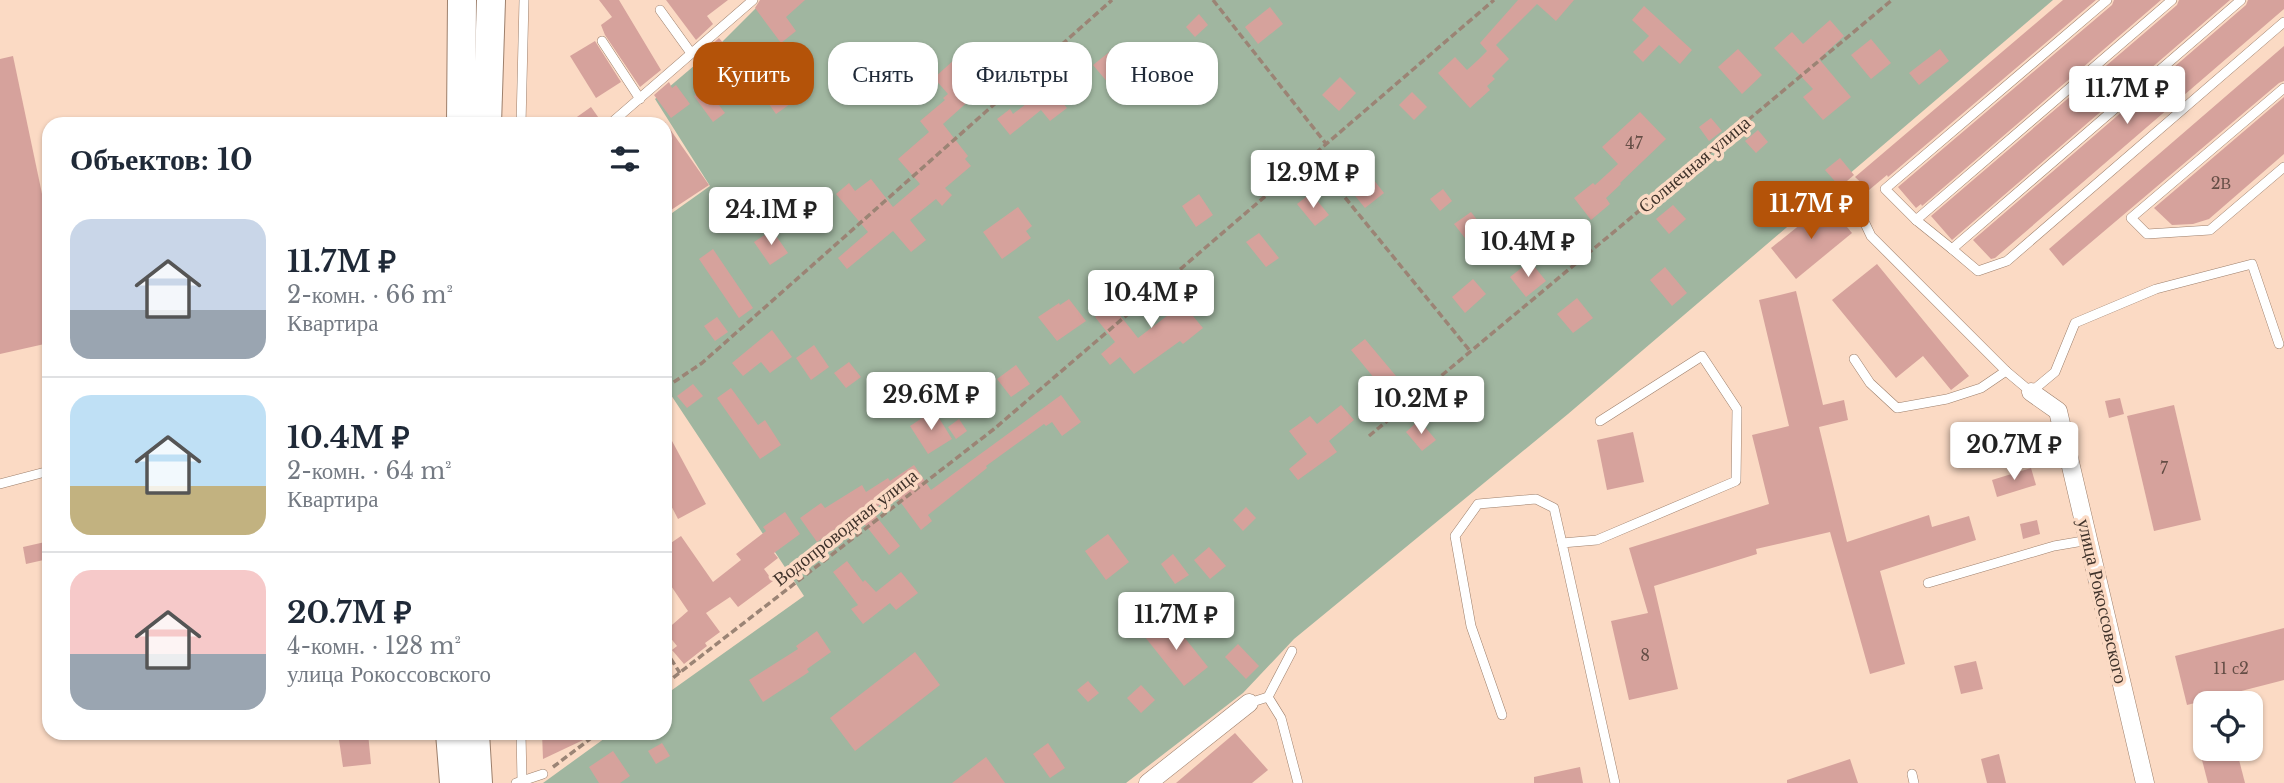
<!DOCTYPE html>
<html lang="ru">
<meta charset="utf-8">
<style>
:root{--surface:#fff;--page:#f2f2f3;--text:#1f2937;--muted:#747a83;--line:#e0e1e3;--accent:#b45309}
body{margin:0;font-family:"Libre Baskerville",serif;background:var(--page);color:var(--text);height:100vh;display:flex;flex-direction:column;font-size:26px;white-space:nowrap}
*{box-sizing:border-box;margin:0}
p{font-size:23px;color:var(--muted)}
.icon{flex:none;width:38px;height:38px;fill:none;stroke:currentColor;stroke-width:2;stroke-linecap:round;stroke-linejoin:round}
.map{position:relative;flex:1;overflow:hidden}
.details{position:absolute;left:42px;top:117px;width:630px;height:623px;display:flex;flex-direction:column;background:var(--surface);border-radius:21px;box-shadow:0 2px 5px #0004}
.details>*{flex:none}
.hud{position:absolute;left:693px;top:42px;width:665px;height:63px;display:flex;gap:14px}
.controls{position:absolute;left:2193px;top:691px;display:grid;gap:14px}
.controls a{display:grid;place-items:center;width:70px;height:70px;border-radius:14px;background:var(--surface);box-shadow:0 2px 5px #0004;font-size:35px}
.price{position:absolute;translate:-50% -60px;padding:0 16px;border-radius:7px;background:#fff;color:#222;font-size:23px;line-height:46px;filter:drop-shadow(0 2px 4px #0008)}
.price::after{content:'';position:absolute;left:50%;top:42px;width:21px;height:16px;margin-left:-10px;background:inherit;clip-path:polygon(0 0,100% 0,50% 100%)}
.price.current{background:var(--accent);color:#fff}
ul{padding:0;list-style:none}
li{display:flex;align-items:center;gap:21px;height:175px;padding:0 28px}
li+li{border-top:2px solid var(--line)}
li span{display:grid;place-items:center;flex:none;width:196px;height:140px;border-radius:21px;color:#555}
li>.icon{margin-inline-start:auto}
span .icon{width:84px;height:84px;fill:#fffc;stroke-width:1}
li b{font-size:30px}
h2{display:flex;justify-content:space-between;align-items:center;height:84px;padding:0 28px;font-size:30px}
.chip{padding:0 24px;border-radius:21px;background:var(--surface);box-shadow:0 2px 5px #0004;font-size:24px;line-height:63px}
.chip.current{background:var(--accent);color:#fff}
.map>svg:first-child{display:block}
.green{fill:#a0b6a0}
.building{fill:#d6a29c}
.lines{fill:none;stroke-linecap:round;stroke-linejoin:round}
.service-casing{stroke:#9d7f6b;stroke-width:10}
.minor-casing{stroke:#9d7f6b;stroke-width:19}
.primary-casing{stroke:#9d7f6b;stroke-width:30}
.path{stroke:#9b8475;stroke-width:3.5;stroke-dasharray:7 3.5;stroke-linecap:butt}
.service{stroke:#fff;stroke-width:9}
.minor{stroke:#fff;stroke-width:18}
.primary{stroke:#fff;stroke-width:28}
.labels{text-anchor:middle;stroke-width:7;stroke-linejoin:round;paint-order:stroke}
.number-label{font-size:16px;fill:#654e46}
.street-label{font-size:19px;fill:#3f322a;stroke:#fbdac4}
</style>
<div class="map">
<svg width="2284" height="783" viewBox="0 0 2284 783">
<rect width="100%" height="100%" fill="#fbdac4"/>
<!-- green -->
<polygon class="green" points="764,0 2053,0 1568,414 1294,639 1243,693 1126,783 543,783 612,733 665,733 665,695 804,596 665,386 665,218 710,186 655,99 722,42"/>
<!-- building -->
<g class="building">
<polygon points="599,0 619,0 661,70 640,87 605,35 601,25 612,17"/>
<polygon points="666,0 728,0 707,16 713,24 696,40"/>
<polygon points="760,0 805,0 786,17 796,31 781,43 755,8"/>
<polygon points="1518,0 1574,0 1556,21 1537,4 1496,45 1509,59 1492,76 1495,79 1487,86 1490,90 1470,108 1438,73 1455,57 1467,70 1478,60 1487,51 1480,43"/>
<polygon points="2063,0 2096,0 1888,177 1887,175 1869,190 1855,177"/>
<polygon points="2114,0 2161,0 1922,206 1921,204 1916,208 1898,187 2112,5"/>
<polygon points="2179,0 2230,0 1952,240 1931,216 2177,5"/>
<polygon points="2248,0 2284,0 2284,9 1995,258 1991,259 1973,240 2246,5"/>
<polygon points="1644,6 1692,50 1680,64 1659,45 1643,62 1633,52 1649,36 1632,20"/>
<polygon points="1270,7 1283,24 1258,44 1245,27"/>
<polygon points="1199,14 1208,25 1195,37 1186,27"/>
<polygon points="1830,20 1844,36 1819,59 1851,97 1823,120 1803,97 1813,89 1774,48 1792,32 1803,44"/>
<polygon points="719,38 729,50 713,62 704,51"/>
<polygon points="1871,39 1891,63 1871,79 1851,55"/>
<polygon points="595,41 621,82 596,98 570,56"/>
<polygon points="2284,46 2284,81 2279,83 2063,266 2049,249"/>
<polygon points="1113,49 1129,68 1109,84 1093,65"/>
<polygon points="1738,49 1762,75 1742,94 1718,67"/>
<polygon points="1940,49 1949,61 1919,85 1909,73"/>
<polygon points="984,54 997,69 979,85 982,89 943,124 968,156 965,159 971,166 945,188 952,195 942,206 936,199 910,220 926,240 911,252 893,231 847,269 838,258 868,232 836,194 849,183 855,191 871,179 893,207 920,184 898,159 929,132 920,121 945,100 943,98 948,94 934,78 955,59 965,69"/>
<polygon points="13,56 49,227 49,343 0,354 0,59"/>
<polygon points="768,67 793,102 776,114 751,79"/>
<polygon points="1340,77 1356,93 1339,111 1322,95"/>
<polygon points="669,82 672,88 676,85 690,104 671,118 654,95"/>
<polygon points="1049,86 1067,108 1050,121 1041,110 1010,135 997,119 1010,109 1013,114"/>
<polygon points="705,87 725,113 713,122 694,96"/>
<polygon points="1412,92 1427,107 1414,120 1399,105"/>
<polygon points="2284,97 2284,154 2209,219 2193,224 2172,225 2154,208"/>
<polygon points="591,107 603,124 567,124"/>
<polygon points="1640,112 1666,139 1620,183 1621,184 1606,198 1610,204 1591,220 1574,198 1593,183 1595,185 1618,164 1602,147"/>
<polygon points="1711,118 1722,131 1709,141 1699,127"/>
<polygon points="665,122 709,185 665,214"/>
<polygon points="1758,130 1768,142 1756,153 1745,141"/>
<polygon points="1840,158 1854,175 1840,187 1825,170"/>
<polygon points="1366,170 1384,193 1365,208 1347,186"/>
<polygon points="1443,189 1452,201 1440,211 1430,199"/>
<polygon points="1311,193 1329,215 1315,226 1297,204"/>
<polygon points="1199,194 1213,215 1196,227 1182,206"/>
<polygon points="1827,203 1852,233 1796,279 1771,248"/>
<polygon points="1673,205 1686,219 1669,234 1656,219"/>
<polygon points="1018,207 1032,226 1026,231 1031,238 1002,259 983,232"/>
<polygon points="1471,212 1485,230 1468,242 1454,224"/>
<polygon points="772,230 788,253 770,265 754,242"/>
<polygon points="1259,233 1279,258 1266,267 1246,242"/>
<polygon points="713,249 753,308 739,318 699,259"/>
<polygon points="1530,261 1546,281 1526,297 1510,277"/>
<polygon points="1877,264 1969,376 1951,390 1923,356 1896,378 1832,300"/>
<polygon points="1665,267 1687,293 1672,306 1650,280"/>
<polygon points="1194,273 1204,284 1177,308 1183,304 1203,328 1183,344 1180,341 1134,374 1120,357 1110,365 1101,354 1115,342 1095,317 1111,304 1138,338 1176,309 1164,296 1176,285 1178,288"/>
<polygon points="1473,279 1486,294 1465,313 1452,297"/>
<polygon points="1796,291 1823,405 1844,400 1848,420 1819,427 1847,542 1929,515 1932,527 1969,516 1976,540 1880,571 1905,664 1870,674 1830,532 1756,549 1757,554 1654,586 1678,689 1629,700 1611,621 1648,613 1629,548 1769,504 1752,435 1789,426 1759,300"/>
<polygon points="1577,298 1593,318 1573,333 1557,314"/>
<polygon points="1069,299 1086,321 1057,341 1038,317 1059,303 1060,305"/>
<polygon points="717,317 728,332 715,341 704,326"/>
<polygon points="772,330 792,357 770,373 761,362 743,376 732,363"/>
<polygon points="1365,339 1401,382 1378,403 1369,393 1379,384 1351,350"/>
<polygon points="814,345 829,367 811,380 796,358"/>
<polygon points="849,362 861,377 846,388 834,373"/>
<polygon points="1016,365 1030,384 1011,397 997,379"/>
<polygon points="693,384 703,396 687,408 677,396"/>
<polygon points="731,388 758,425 765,420 781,445 760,459 717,398"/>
<polygon points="1061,395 1081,422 1062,436 1052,422 1046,426 1044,424 986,466 987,468 928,515 932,521 921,530 896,496 871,510 900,546 889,555 863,522 848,531 844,523 817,542 800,518 821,503 825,508 862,485 866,492 888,478 890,481 914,465 931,490"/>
<polygon points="2120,398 2124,414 2109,418 2105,401"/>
<polygon points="1341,405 1354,420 1329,441 1337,452 1298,480 1289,469 1307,454 1289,431 1310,416 1317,424"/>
<polygon points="2174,405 2201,520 2154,531 2127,416"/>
<polygon points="934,410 952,439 928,454 910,426"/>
<polygon points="959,419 967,431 956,439 948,427"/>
<polygon points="1419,420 1436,440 1422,451 1406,432"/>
<polygon points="665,428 706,504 678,519 665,494"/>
<polygon points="1633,432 1644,482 1607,490 1597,440"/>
<polygon points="2031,468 2036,485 1997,497 1992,480"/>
<polygon points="1246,507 1256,518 1243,531 1233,520"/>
<polygon points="785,512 800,534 774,553 778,558 764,569 773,581 738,607 730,597 706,613 720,632 705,643 707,646 684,664 672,650 677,646 665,631 688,611 665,577 665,547 681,536 713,582 741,560 736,554 766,531 763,527"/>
<polygon points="2037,520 2040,534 2023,539 2020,524"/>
<polygon points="1108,534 1129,562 1106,580 1085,551"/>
<polygon points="45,542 48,559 26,564 23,547"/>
<polygon points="1209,547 1226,566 1210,579 1194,560"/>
<polygon points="1173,554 1189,575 1175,584 1161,564"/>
<polygon points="847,561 863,582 865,580 876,592 901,572 918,593 896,610 890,603 863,624 851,609 858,605 833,572"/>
<polygon points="1169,618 1208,667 1184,686 1145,637"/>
<polygon points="2284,628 2284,680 2187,705 2175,656"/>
<polygon points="817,631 831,652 807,669 809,672 763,702 749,680 798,649 796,646"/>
<polygon points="1238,644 1259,666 1246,679 1225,657"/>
<polygon points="915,652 940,685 855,751 830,718"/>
<polygon points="1976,661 1983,689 1961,694 1954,666"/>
<polygon points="1088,681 1099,693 1088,702 1077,690"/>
<polygon points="1141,685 1155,700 1141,713 1127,698"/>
<polygon points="338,733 368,733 371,764 343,767"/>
<polygon points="542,733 598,733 543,759"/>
<polygon points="1235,733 1268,770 1252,783 1176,783"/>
<polygon points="662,743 670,756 656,764 648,751"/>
<polygon points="1048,743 1065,768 1050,778 1033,754"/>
<polygon points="613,751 630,776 620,783 599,783 589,767"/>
<polygon points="2237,752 2245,783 2208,783 2202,760"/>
<polygon points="1999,754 2006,783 1987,783 1981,759"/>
<polygon points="986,757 1005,783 952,783"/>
<polygon points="1850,759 1858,783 1787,783 1787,780"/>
<polygon points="1580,767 1583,783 1534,783 1534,777"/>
</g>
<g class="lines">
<defs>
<g id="service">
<polyline points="2107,0 1885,189 1916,220 2172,0"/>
<polyline points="2241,0 1952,249 1978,271 2007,261 2284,22"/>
<polyline points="660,10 691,53"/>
<polyline points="602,41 640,99"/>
<polyline points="2284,88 2131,218 2147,234 2210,230 2284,167"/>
<polyline points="521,124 524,0"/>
<polyline points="610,124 753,0"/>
<polyline points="1850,192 1871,236 2006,371 2031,392 2055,372 2075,323 2156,289 2252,264 2279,344"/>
<polyline points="1916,220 1952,249"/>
<polyline points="1854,359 1870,383 1897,408 1947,399 1981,388 2006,371"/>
<polyline points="1600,421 1702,356 1737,409 1736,481 1597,540 1562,543 1615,783"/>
<polyline points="0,484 49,471"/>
<polyline points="1928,583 2054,546 2089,540"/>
<polyline points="1268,697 1292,651"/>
<polyline points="1249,703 1268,697 1281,718 1298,783"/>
<polyline points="1502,715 1471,626 1455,536 1478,504 1536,499 1554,508 1562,543"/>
<polyline points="521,733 522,781"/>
<polyline points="1912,774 1914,783"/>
<polyline points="516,783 543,774"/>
</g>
<g id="minor">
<polyline points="2031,392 2058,411 2145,783"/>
<polyline points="1148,783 1249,703"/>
</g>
<g id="primary">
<polyline points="461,124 462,0"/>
<polyline points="487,124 491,0"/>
<polyline points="450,733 454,783"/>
<polyline points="475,733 478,783"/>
</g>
</defs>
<!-- service casing -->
<use href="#service" class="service-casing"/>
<!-- minor casing -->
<use href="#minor" class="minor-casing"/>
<!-- primary casing -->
<use href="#primary" class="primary-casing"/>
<!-- path -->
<g class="path">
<polyline points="1213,0 1327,145"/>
<polyline points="1312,157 1470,351"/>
<polyline points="665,388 702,363 1112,0"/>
<polyline points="1369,436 1892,0"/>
<polyline points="665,650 680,673"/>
<polyline points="665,684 994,429 1494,0"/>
<polyline points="553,767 598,733"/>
</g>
<!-- service -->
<use href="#service" class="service"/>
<!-- minor -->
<use href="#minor" class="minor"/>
<!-- primary -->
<use href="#primary" class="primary"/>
</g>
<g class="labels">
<!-- number labels -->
<g class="number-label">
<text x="1634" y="149">47</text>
<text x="2221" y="189">2В</text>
<text x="2164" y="474">7</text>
<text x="1645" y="661">8</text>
<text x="2231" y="674">11 с2</text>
</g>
<!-- street labels -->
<g class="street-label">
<text transform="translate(1694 164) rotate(-40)" y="7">Солнечная улица</text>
<text transform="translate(845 527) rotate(-38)" y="7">Водопроводная улица</text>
<text transform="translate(2103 601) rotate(77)" y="7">улица Рокоссовского</text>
</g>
</g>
</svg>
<div class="controls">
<a><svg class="icon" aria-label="locate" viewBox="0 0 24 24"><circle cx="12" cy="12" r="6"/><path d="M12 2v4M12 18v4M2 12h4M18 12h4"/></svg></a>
</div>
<b class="price" style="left:2127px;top:126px">11.7M ₽</b>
<b class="price" style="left:1313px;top:210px">12.9M ₽</b>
<b class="price current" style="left:1811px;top:241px">11.7M ₽</b>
<b class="price" style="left:771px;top:247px">24.1M ₽</b>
<b class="price" style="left:1528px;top:279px">10.4M ₽</b>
<b class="price" style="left:1151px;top:330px">10.4M ₽</b>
<b class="price" style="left:931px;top:432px">29.6M ₽</b>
<b class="price" style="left:1421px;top:436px">10.2M ₽</b>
<b class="price" style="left:2014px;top:482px">20.7M ₽</b>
<b class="price" style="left:1176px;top:652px">11.7M ₽</b>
<div class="hud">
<a class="chip current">Купить</a>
<a class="chip">Снять</a>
<a class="chip">Фильтры</a>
<a class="chip">Новое</a>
</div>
<section class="details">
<h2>Объектов: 10<svg class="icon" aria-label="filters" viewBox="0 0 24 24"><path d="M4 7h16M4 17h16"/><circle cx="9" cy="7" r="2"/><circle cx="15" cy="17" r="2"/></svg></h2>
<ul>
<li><span style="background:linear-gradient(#c9d6e8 65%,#9aa5b1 0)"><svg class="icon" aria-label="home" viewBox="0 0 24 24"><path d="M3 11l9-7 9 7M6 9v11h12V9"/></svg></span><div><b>11.7M ₽</b><p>2-комн. · 66 m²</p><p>Квартира</p></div></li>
<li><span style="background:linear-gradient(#bfe0f5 65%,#c2b280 0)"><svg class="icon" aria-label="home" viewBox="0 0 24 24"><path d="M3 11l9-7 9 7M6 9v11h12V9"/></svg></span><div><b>10.4M ₽</b><p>2-комн. · 64 m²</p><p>Квартира</p></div></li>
<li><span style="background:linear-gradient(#f6c9c9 60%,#9aa5b1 0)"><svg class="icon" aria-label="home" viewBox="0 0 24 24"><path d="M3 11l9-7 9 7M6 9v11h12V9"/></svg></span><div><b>20.7M ₽</b><p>4-комн. · 128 m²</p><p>улица Рокоссовского</p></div></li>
</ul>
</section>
</div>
